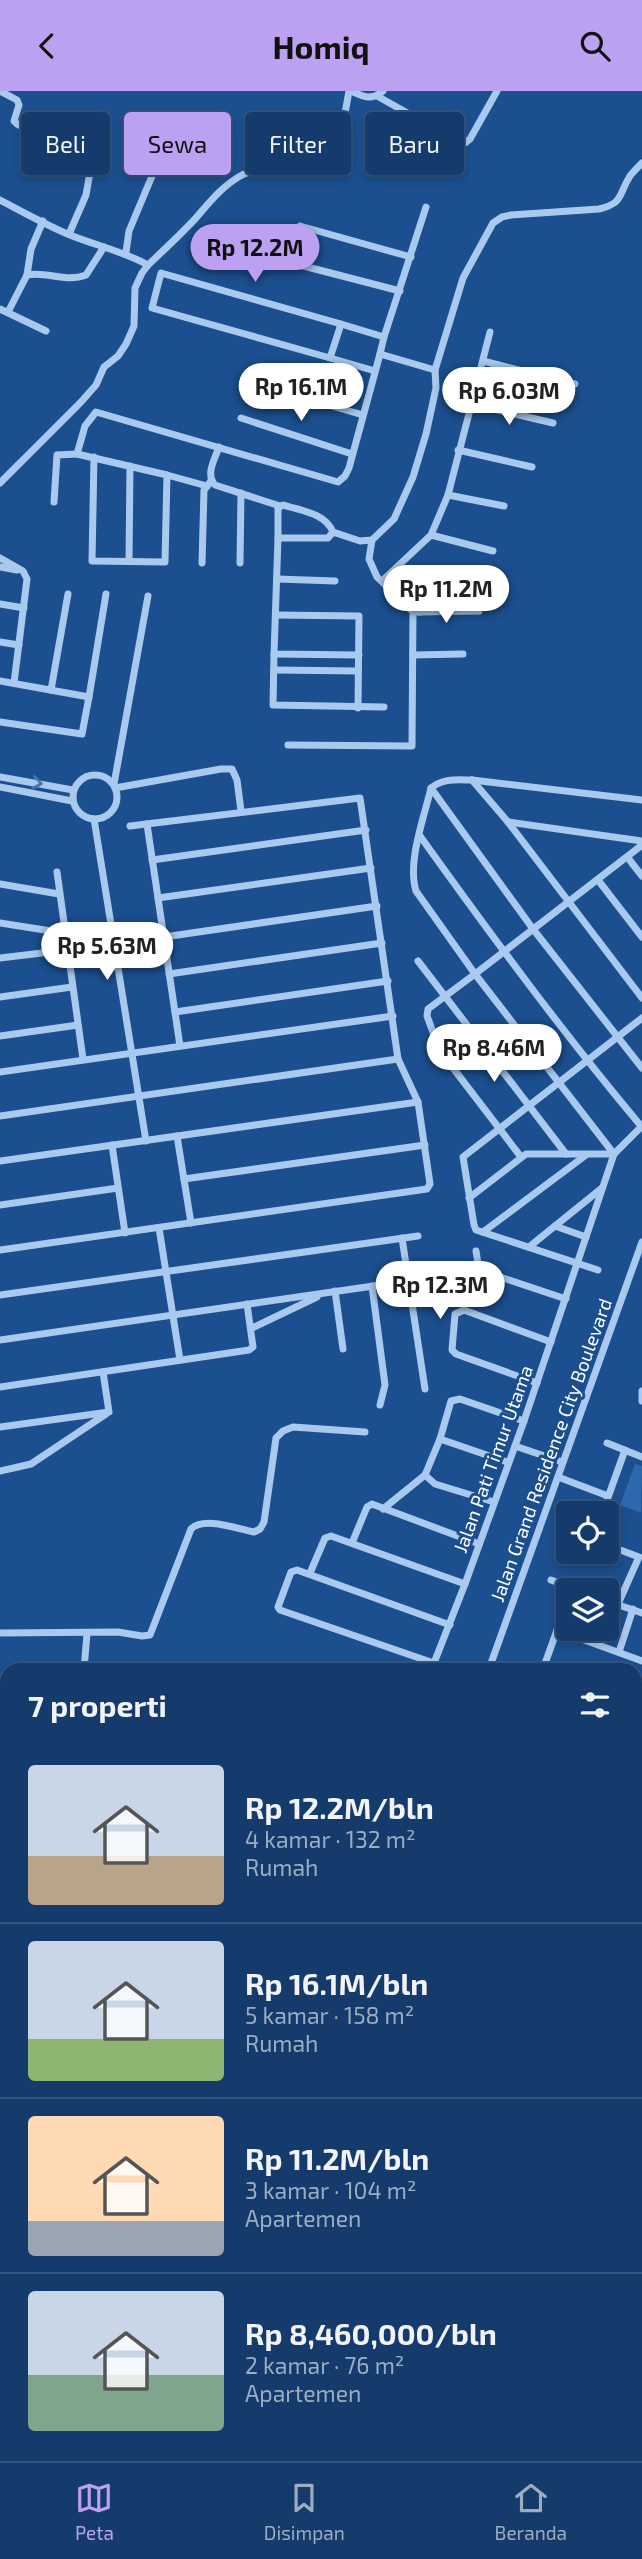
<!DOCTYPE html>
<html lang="id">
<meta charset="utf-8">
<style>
:root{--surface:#143b6b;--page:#1d4271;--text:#f1f3f6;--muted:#9dadc1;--line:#33557e;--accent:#bca0f2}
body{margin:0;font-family:"Exo 2",sans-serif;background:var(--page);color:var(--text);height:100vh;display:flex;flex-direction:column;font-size:26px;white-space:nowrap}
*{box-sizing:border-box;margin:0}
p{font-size:23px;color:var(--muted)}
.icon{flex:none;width:38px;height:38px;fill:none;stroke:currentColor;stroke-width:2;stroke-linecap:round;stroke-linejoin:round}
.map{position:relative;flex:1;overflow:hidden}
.side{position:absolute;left:0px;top:1572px;width:642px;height:800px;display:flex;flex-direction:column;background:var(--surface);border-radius:21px 21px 0 0;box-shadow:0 4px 10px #0003,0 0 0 2px var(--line)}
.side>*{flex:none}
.banner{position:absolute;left:21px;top:21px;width:600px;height:63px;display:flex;gap:14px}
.buttons{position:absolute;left:556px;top:1410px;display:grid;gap:14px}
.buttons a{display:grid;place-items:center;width:63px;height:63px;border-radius:7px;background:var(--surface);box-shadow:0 4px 10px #0003,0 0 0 2px var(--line);font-size:35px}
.price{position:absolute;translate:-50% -60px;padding:0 16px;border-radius:24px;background:#fff;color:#222;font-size:23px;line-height:46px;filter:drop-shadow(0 2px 4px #0008)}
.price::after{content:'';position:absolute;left:50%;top:42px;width:21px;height:16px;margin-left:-10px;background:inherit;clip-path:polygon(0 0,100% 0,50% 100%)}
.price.current{background:var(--accent);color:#111}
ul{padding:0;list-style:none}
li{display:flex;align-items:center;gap:21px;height:175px;padding:0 28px}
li+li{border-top:2px solid var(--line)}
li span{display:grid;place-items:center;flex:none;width:196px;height:140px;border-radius:7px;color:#555}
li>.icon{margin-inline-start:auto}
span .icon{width:84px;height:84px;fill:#fffc;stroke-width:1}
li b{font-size:30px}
h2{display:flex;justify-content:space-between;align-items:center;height:84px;padding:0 28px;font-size:30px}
.tag{padding:0 24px;border-radius:7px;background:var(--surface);box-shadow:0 4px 10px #0003,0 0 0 2px var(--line);font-size:24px;line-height:63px}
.tag.current{background:var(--accent);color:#111}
header{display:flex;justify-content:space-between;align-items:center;height:91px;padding:0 28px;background:var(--accent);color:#111;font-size:32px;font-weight:700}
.tab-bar{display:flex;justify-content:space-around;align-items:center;height:98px;border-top:2px solid var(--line);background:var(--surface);font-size:19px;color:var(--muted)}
.tab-bar a{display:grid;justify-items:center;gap:4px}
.tab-bar .current{color:var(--accent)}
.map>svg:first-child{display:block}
.green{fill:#2e69ad}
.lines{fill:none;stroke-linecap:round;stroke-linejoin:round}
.street{stroke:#a9c9ee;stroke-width:7}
.highway{stroke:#fff;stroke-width:18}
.oneway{stroke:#4674ac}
.labels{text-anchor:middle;stroke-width:6;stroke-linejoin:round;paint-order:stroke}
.street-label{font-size:19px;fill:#fff;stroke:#1b4f8f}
</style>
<header><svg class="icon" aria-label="back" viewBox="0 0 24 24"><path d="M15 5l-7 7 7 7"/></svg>Homiq<svg class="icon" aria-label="search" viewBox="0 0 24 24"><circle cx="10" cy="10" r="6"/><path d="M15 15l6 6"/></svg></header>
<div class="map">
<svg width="642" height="2370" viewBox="0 0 642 2370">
<rect width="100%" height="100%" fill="#1b4f8f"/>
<!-- green -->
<polygon class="green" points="635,1373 642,1375 641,1422 620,1414"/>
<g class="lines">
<!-- street -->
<g class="street">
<polyline points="0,0 17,9 19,14 14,30 17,33 92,70 86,104 69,143"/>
<path d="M351 0C364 6 371 10 383 0"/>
<polyline points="377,5 461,52 465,52 470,48 497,0"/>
<path d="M0 109C23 121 46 134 70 144 97 155 123 160 148 174"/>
<polyline points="126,161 129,140 155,78"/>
<path d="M27 184C47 180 66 192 86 184L104 156"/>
<polyline points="400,200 292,172 300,135 411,166"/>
<polyline points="0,218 46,240"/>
<polyline points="8,221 27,184 31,158 43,130"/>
<polyline points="384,246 426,116"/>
<polyline points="330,267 152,217 161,182 341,233"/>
<polyline points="483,270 575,293"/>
<polyline points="375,280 330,267 341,233 384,246 380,263"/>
<polyline points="256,293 363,324"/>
<polyline points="472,313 553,332"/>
<polyline points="241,327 352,363"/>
<path d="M219 356C215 368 205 383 215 394L280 415"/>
<polyline points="458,359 532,376"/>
<polyline points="77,363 167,384 165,471 92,470 94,366"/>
<polyline points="167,384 207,395"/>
<path d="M0 392 81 311 96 294 104 276 118 265 126 253 134 235 135 197 142 182 148 174C164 159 180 144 195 128 209 112 223 94 242 84 267 72 325 74 339 56L349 0"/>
<polyline points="448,404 504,415"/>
<polyline points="54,411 57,364 77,363 85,335 96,321 338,391 345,385 349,377 380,263 435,279"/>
<path d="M333 441 328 447H278V417L283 414C302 420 325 422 333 441L360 450 372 449 394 428 413 386 426 343 436 297 435 279 463 187 493 132 502 126 511 124 599 118C624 112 618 104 630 85 633 81 638 76 642 72"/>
<polyline points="431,444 493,460"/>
<polyline points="278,447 274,563 359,564"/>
<polyline points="0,467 23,480 27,488 14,592"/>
<polyline points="129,470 130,375"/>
<polyline points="202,472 204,399 211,390"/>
<polyline points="240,472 241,402"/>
<polyline points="0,476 17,479"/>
<polyline points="277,488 335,490"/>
<polyline points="382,490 431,444 448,404 490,241"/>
<polyline points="0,513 24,517"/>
<polyline points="417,521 479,520"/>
<path d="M420 521C444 489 444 497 480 505"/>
<polyline points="276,524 359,525 358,617"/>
<polyline points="0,551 19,554"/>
<polyline points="274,563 273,614 384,616"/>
<polyline points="413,564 463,563"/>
<polyline points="274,579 358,580"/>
<polyline points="0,590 89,606 82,643 0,631"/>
<polyline points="51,599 68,503"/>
<polyline points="89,606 106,503"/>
<polyline points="288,654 412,655 413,521 377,486 369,468 372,449"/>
<circle cx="95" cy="706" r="22"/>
<polyline points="0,686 73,699"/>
<polyline points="472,689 508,731 642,907"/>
<polyline points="114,693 148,505"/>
<polyline points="0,696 72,710"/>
<polyline points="115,697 221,678 232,678 237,689 241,720"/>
<polyline points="431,697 533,838 642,977"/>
<path d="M642 709 472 689C457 689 443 687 431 697 424 727 407 771 416 800L475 883 642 754"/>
<polyline points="94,728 146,1050"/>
<polyline points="508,731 642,750"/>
<polyline points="147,733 180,955"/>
<path d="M420 745C491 844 563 942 641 1035"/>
<polyline points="628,767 642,785"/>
<polyline points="152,769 366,739"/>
<polyline points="57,781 83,968"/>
<polyline points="598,789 642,846"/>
<polyline points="0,793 59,803"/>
<polyline points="158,807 371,777"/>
<polyline points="0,832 64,842"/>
<polyline points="164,846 377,815"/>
<polyline points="0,867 67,859"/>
<polyline points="418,870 566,1063"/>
<polyline points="169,883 382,852"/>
<polyline points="0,906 72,896"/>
<polyline points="175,921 388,890"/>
<polyline points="0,945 78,934"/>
<polyline points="0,981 393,925"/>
<polyline points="0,1025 398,968"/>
<polyline points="177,1045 191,1132"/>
<polyline points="112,1054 125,1142"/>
<polyline points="0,1070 418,1011"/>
<polyline points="184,1088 425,1054"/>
<polyline points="469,1107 526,1063 614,1063 642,1035"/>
<polyline points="0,1114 118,1097"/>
<polyline points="555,1135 586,1146"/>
<polyline points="159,1137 180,1269"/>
<polyline points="483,1141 586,1064"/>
<polyline points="402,1147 425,1298"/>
<polyline points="529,1156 602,1097"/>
<polyline points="0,1159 427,1098 430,1093 418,1011 398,968 360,707 130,735"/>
<polyline points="476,1160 479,1179 566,1208"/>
<polyline points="598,1179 476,1139 474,1134 463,1066 642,927"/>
<polyline points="372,1195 385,1294 380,1314"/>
<polyline points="335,1200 343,1258"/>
<polyline points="0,1204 418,1145"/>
<polyline points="252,1237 317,1206"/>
<polyline points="0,1249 408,1190"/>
<polyline points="537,1292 456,1263 452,1259 455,1223 464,1219 551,1251"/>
<polyline points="0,1296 249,1259 253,1256 247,1213"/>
<polyline points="642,1300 642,1310"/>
<polyline points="0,1336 109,1321 103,1281"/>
<polyline points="440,1348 507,1371"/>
<polyline points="607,1352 642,1366"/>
<polyline points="515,1355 562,1371"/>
<polyline points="0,1380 31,1373 106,1323"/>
<polyline points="558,1386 608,1405"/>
<polyline points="494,1411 435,1393 425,1384 440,1348 451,1310 460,1308 524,1330"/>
<polyline points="383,1418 425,1384"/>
<polyline points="602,1423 625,1359"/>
<polyline points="352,1452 367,1416 372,1413 479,1453"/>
<polyline points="607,1454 639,1466 618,1513"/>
<polyline points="310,1482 325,1447 331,1445 465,1493"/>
<polyline points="551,1489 581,1500"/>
<polyline points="607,1510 642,1522"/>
<polyline points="607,1526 613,1512"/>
<polyline points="450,1534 297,1479 291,1481 278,1516 280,1519 451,1578"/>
<polyline points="557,1539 642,1570"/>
<path d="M0 1542 118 1541 142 1545 150 1544 191 1438C204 1425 237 1438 254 1441L260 1438 264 1431 276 1347 283 1340 293 1336 365 1341"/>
<polyline points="597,1553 603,1538"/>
<polyline points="619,1561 633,1518"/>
<polyline points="434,1572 465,1493 524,1330 614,1063 475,883 428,918 427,925 440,960 521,1066"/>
<polyline points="84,1578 87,1543"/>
<polyline points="489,1578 642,1151"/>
<polyline points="543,1578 569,1506"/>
<polyline points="635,1613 642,1615"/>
<polyline points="635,1656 642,1638"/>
<polyline points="635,1693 642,1690"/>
<polyline points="0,1699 7,1701"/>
<polyline points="635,1872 642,1859"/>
<polyline points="0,1982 7,1935"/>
<polyline points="0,2042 7,2043"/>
<polyline points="635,2142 642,2132"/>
<polyline points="0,2195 7,2196"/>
<polyline points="0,2304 7,2254"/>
<polyline points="635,2363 642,2366"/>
<polyline points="98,2364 140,2370"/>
<polyline points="488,2364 492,2370"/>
<polyline points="5,2370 7,2354"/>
<polyline points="49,2370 50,2364"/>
<polyline points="249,2370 249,2364"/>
<polyline points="429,2370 430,2364"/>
</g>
<!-- highway -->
<g class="highway">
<polyline points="635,2235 642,2221"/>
<polyline points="635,2291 642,2275"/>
<polyline points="577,2370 579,2364"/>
<polyline points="601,2370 603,2364"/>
</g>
</g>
<!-- one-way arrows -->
<defs><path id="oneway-chevron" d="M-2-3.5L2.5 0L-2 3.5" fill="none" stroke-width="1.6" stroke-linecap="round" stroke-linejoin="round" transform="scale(1.75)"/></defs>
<use class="oneway" href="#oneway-chevron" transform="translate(37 692) rotate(10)"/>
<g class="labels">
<!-- street labels -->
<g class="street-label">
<text transform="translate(551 1359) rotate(-70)" y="7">Jalan Grand Residence City Boulevard</text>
<text transform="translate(493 1368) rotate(-70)" y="7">Jalan Pati Timur Utama</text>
</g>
</g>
</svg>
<div class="buttons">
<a><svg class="icon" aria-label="locate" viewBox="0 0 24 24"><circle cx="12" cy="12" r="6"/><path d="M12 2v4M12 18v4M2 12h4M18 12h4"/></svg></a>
<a><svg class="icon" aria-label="layers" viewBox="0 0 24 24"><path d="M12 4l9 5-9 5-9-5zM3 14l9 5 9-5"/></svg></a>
</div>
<b class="price current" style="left:255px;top:193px">Rp 12.2M</b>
<b class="price" style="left:301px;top:332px">Rp 16.1M</b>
<b class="price" style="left:509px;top:336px">Rp 6.03M</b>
<b class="price" style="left:446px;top:534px">Rp 11.2M</b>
<b class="price" style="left:107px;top:891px">Rp 5.63M</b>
<b class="price" style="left:494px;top:993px">Rp 8.46M</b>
<b class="price" style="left:440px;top:1230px">Rp 12.3M</b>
<div class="banner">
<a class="tag">Beli</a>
<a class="tag current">Sewa</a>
<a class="tag">Filter</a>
<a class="tag">Baru</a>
</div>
<section class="side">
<h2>7 properti<svg class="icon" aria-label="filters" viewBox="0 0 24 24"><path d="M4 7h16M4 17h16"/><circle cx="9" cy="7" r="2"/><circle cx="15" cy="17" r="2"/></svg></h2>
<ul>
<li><span style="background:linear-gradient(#c9d6e8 65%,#b9a48a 0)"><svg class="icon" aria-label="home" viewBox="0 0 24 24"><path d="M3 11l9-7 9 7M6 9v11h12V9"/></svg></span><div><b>Rp 12.2M/bln</b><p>4 kamar · 132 m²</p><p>Rumah</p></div></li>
<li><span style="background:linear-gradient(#c9d6e8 70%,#8fb573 0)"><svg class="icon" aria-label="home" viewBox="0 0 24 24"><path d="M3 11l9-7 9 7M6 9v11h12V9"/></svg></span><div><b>Rp 16.1M/bln</b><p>5 kamar · 158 m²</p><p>Rumah</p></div></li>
<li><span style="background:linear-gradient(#ffd9b3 75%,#9aa5b1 0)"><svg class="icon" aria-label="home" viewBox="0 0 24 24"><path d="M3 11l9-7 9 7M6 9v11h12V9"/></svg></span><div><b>Rp 11.2M/bln</b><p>3 kamar · 104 m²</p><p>Apartemen</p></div></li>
<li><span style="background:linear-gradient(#c9d6e8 60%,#7fa58c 0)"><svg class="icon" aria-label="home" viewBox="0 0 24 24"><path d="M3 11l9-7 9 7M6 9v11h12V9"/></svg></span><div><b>Rp 8,460,000/bln</b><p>2 kamar · 76 m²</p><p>Apartemen</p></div></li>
</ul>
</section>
</div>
<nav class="tab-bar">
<a class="current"><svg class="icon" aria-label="map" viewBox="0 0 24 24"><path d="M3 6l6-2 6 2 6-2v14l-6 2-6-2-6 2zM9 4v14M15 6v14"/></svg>Peta</a>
<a><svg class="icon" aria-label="saved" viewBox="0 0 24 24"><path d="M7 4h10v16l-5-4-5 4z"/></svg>Disimpan</a>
<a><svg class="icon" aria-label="home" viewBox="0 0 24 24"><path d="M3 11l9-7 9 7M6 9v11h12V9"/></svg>Beranda</a>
</nav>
